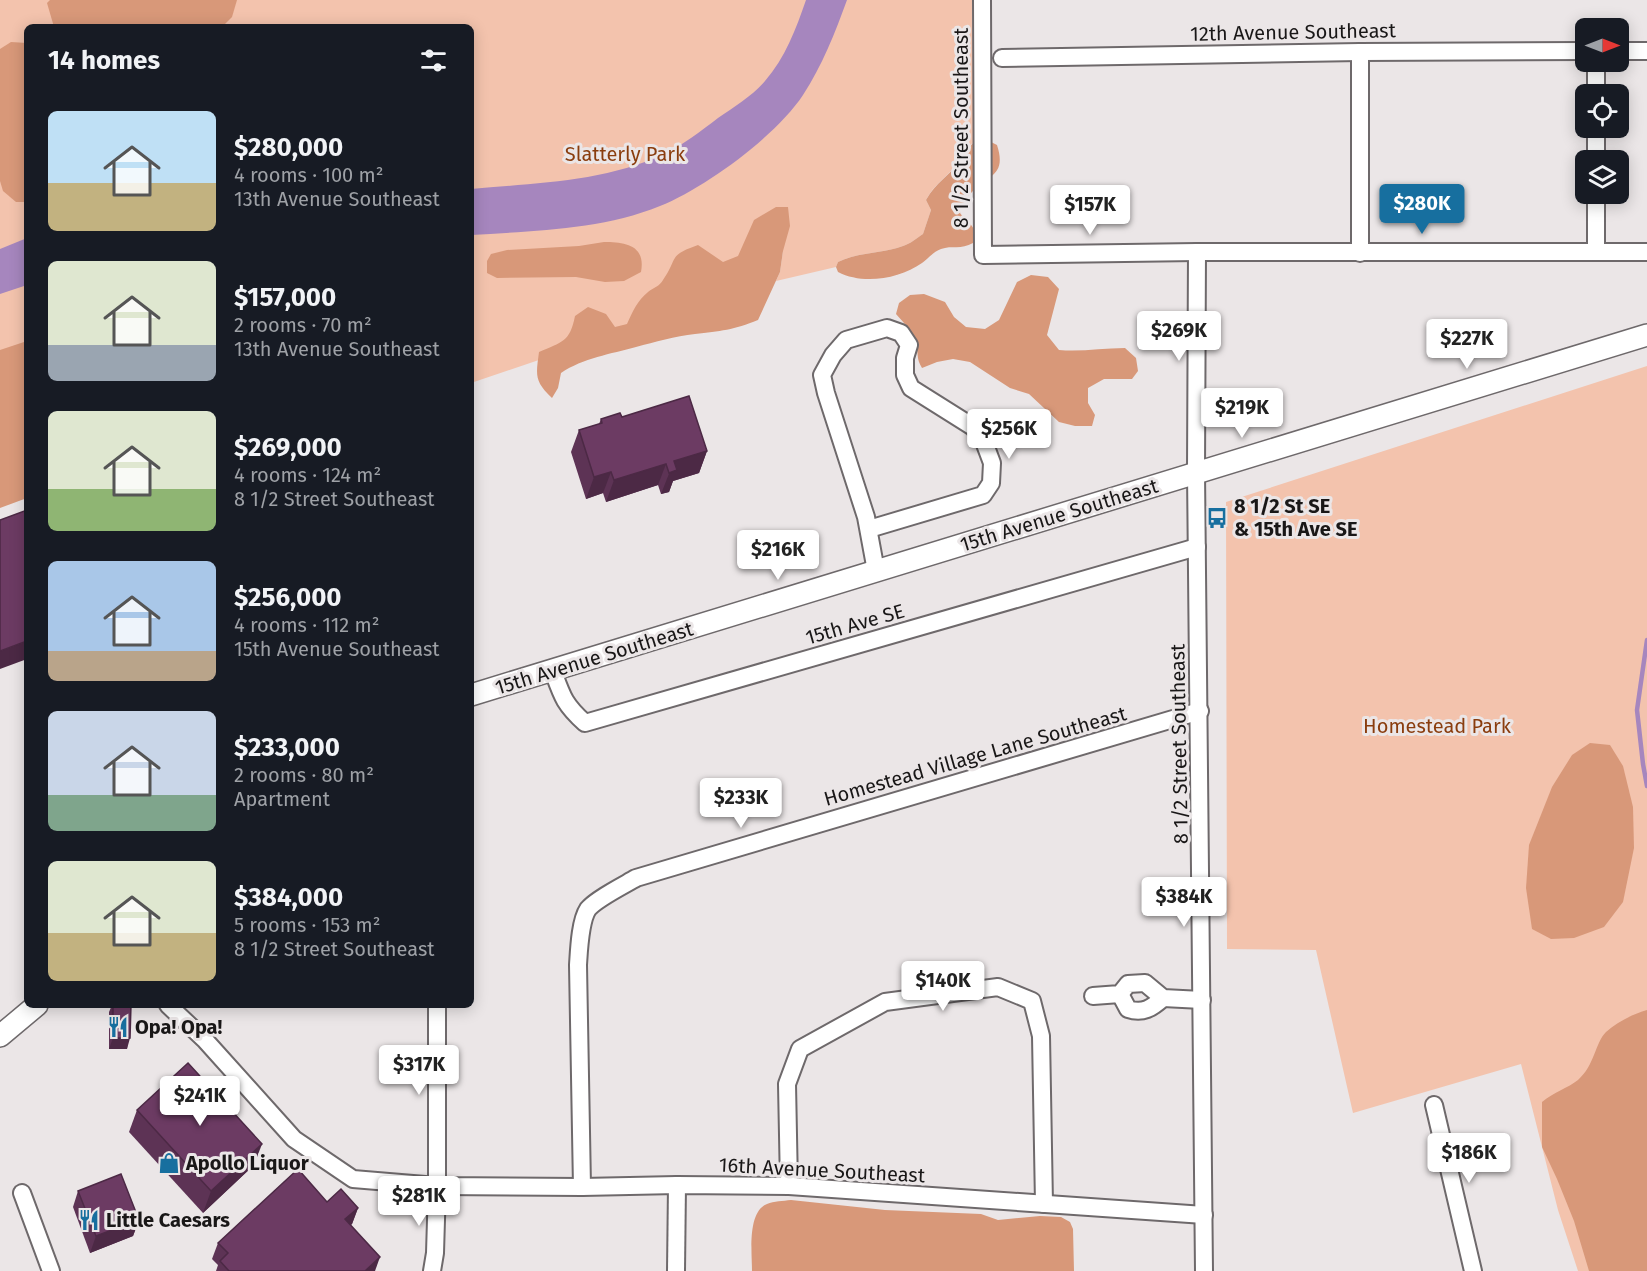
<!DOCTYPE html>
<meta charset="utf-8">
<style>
:root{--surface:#171b24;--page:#242831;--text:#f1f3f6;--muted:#9ea1a6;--accent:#176f9f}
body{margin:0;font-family:"Fira Sans",sans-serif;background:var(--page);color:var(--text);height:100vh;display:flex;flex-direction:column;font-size:22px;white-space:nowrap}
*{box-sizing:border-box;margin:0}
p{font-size:20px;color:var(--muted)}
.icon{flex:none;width:33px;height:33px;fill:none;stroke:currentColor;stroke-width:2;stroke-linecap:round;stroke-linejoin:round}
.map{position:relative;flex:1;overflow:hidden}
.sheet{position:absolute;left:24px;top:24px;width:450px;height:984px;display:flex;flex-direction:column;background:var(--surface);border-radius:9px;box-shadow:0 3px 15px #0003}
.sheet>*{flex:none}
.needle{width:39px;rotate:90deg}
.controls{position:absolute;left:1575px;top:18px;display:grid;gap:12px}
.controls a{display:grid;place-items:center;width:54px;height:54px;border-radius:9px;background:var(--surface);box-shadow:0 3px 15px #0003;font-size:30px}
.price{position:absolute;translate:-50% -51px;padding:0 14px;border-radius:6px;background:#fff;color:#222;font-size:20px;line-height:39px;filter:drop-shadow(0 2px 3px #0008)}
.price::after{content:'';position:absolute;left:50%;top:36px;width:18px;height:14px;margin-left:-9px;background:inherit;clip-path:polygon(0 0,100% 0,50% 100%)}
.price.current{background:var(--accent);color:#fff}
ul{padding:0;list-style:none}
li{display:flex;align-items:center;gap:18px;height:150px;padding:0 24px}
li span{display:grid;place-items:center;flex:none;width:168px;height:120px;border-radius:9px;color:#555}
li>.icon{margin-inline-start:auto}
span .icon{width:72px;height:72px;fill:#fffc;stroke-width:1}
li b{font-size:26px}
h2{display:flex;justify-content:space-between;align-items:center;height:72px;padding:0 24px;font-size:26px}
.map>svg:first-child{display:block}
.green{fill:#f3c3ad}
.forest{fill:#d89879}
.water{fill:#a686be}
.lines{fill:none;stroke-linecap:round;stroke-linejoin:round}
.stream{stroke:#a686be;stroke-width:4.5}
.minor-casing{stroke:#6e696b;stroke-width:20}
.major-casing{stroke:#6e696b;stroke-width:24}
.minor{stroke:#fff;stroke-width:16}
.major{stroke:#fff;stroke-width:21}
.wall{fill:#5d3355}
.shaded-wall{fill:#4c2945}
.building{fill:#6c3b63;stroke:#4c2945;stroke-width:1.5}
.labels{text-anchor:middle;stroke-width:6;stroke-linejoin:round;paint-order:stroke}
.street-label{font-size:20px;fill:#191717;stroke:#ebe6e7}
.park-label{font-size:20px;fill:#8a3d0e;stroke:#ebe6e7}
.poi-label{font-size:20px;font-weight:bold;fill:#191717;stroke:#ebe6e7;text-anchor:start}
</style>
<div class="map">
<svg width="1647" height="1271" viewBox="0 0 1647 1271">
<rect width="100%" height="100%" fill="#ebe6e7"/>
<!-- green -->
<g class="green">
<path d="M0 0H972L974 142C967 147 965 155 959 162 948 176 935 183 926 200L931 210 923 234C917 238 910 244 903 246 881 254 858 252 838 262L836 267 776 281 780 272 783 251 736 293 471 383V27H27V479L0 488Z"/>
<polygon points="1647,366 1647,1271 1578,1271 1558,1210 1521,1064 1353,1113 1316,950 1227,949 1226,502"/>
</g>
<!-- forest -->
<g class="forest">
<polygon points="50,0 237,0 232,17 222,27 54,27 47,3"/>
<polygon points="11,42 27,43 27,202 16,202 3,191 0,181 0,49"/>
<path d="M978 139 989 141 997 145C1007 176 988 175 972 192 966 198 963 205 960 213 969 226 978 224 973 243 961 250 952 245 941 249 934 251 928 259 922 263 899 279 863 285 838 272L836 267 838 262C858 252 881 254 903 246 910 244 917 238 923 234L931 210 926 200C936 182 949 176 960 161 967 152 969 145 978 139Z"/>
<path d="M776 207H788L790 226 783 251 780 272 758 320C734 330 720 331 695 334 675 336 655 342 636 347 611 354 583 358 561 373L558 388 552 398C534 381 536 375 539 352 562 342 570 342 575 316L588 307 606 314 615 327 627 324C633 311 637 301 648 292 653 288 660 286 663 280 679 257 667 256 698 245L723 262 738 256 754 220Z"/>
<path d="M604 242C625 242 646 245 641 272L624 281 605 282 576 277 497 278 487 273V261L491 254 507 250 579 246Z"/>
<path d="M1031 275 1048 277 1059 289 1047 335 1059 350C1081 352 1102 348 1125 348L1136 358 1138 371 1132 379H1104L1088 388V403L1095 415 1092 426H1075L1059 422 1029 394 1010 388 970 362 953 359 937 362 922 368C916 358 919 356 916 345 913 332 905 324 896 314L899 303 910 295 924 294 945 302 954 317 966 327 985 329 999 320 1017 282Z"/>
<polygon points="27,341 27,498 0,508 0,350"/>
<polygon points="1590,743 1610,745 1623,766 1633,807 1634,848 1623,902 1604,927 1574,938 1551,939 1532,929 1526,888 1529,845 1552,787 1572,755"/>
<path d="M1647 1010V1271H1589L1574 1221 1557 1179 1542 1147V1102C1554 1092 1568 1088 1578 1080 1595 1065 1595 1043 1606 1032 1617 1022 1633 1014 1647 1010Z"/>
<path d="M791 1200 885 1210 981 1214 998 1220 1040 1216 1061 1217 1070 1222 1073 1229 1074 1271H752C752 1253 747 1212 767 1204 774 1201 783 1201 791 1200Z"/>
</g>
<!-- water -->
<g class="water">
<path d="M806 0H847C835 33 822 66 803 95 776 136 705 188 660 206 601 230 533 231 471 235V189C536 183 604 182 664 154 683 145 701 131 718 118 734 107 752 96 765 81 785 58 796 29 806 0Z"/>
<polygon points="27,238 27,285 0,294 0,249"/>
</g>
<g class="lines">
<!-- stream -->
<polyline class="stream" points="1647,640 1637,710 1643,764 1647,786"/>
<defs>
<g id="minor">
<polyline points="982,0 983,255 1197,252 1647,252"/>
<polyline points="1618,51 1647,51"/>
<polyline points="1002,58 1360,52 1586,51"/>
<polyline points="1596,94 1596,62"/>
<polyline points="1596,160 1596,128"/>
<polyline points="1596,251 1596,194"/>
<polyline points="1197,252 1196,472 1204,1271"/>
<polyline points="1360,253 1360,52"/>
<polyline points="869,529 983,495 991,483 992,463 983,439 973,427 911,388 905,375 905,358 909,345 901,333 887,328 846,340 833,355 822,375 826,393 866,517 876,571"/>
<path d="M553 671C562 696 564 704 585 723L1197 547"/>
<path d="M1120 994 1128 1009C1143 1014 1152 1008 1163 998"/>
<polyline points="1093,996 1120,994 1128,984 1145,983 1163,998 1202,1000"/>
<polyline points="168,1005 205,1040 294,1139 353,1179 437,1186 582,1187 677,1185 789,1186 1204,1215"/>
<polyline points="1434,1105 1473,1271"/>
<polyline points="789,1186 787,1084 800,1049 885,1002 998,987 1032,1001 1041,1036 1044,1204"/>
<path d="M582 1187 578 965C579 950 580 921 588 909 596 899 624 885 636 878L1200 711"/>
<polyline points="22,1193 51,1271"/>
<polyline points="432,1271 435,1253 437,1186 437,1005"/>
<polyline points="676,1271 677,1185"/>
</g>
<g id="major">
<polyline points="471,695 1647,335"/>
<polyline points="0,1036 37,1005"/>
</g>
</defs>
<!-- minor casing -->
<use href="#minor" class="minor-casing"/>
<!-- major casing -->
<use href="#major" class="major-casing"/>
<!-- minor -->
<use href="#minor" class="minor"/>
<!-- major -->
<use href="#major" class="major"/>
</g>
<!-- wall -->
<g class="wall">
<polygon points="622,417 707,451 699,473 673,481 669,492 661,494 658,485 606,502 603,493 586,499 571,452 579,430 599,424 601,419"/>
<polygon points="112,1005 131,1005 127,1049 109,1049 109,1012"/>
<polygon points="137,1110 254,1165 203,1213 129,1132"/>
<polygon points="78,1191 139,1220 133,1236 90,1253 73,1207"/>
<polygon points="327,1202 358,1208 352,1224 350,1225 375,1271 216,1271 218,1265 212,1259 218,1243"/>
</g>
<!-- shaded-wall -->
<g class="shaded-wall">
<polygon points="707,451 699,473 673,481 669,492 661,494 674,461"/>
<polygon points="666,464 658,485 606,502 614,480"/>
<polygon points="611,472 603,493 586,499 594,477"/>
<polygon points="27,641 27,659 0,669 0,651"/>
<polygon points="113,1038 130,1038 127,1049 109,1049"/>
<polygon points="262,1144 254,1165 203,1213 211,1191"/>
<polygon points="358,1208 352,1224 339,1236 345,1219"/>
<polygon points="139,1220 133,1236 90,1253 96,1236"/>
<polygon points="380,1257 375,1271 365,1271"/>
</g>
<!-- building -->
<g class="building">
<polygon points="689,396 707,451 674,461 677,470 669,473 666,464 614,480 611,472 594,477 579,430 602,423 601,419 620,413 622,417"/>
<polygon points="27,510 27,641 0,651 0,520"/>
<polygon points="113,1005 131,1005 130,1038 113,1038"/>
<polygon points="188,1063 262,1144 211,1191 137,1110"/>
<polygon points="298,1169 327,1202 341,1189 358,1208 345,1219 380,1257 365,1271 229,1271 220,1261 228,1253 218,1243"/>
<polygon points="121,1174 139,1220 96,1236 78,1191"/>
</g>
<!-- icons -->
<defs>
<symbol id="bus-bare" viewBox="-9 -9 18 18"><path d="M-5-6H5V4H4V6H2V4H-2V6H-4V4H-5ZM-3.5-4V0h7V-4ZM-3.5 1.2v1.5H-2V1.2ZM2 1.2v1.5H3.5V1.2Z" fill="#176f9f" stroke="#ebe6e7" stroke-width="2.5" paint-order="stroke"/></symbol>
<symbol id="restaurant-bare" viewBox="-9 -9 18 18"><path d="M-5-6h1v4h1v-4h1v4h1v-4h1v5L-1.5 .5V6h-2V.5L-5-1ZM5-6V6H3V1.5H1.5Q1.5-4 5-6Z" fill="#176f9f" stroke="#ebe6e7" stroke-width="2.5" paint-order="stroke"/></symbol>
<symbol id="shop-bare" viewBox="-9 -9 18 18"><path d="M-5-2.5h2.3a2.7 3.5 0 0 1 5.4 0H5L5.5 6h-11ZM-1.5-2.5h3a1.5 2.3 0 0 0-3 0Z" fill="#176f9f" stroke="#ebe6e7" stroke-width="2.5" paint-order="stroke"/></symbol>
</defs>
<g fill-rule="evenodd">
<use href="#bus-bare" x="1202" y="503" width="30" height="30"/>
<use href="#restaurant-bare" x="103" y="1012" width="30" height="30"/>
<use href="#shop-bare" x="154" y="1148" width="30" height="30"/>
<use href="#restaurant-bare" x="74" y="1205" width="30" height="30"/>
</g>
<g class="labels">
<!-- street labels -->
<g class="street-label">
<text transform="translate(1293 32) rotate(-1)" y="7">12th Avenue Southeast</text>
<text transform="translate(961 128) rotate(-90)" y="7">8 1/2 Street Southeast</text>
<text transform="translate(1059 515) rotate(-17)" y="7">15th Avenue Southeast</text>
<text transform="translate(855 624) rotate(-16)" y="7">15th Ave SE</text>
<text transform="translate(594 658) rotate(-17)" y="7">15th Avenue Southeast</text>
<text transform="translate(1179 744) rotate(-91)" y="7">8 1/2 Street Southeast</text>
<text transform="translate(975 756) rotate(-16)" y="7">Homestead Village Lane Southeast</text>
<text transform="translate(822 1170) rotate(3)" y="7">16th Avenue Southeast</text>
</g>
<!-- park labels -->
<g class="park-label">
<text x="625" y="161">Slatterly Park</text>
<text x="1437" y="733">Homestead Park</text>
</g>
<!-- poi labels -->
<g class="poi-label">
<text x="1234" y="513">8 1/2 St SE<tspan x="1234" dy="23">&amp; 15th Ave SE</tspan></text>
<text x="135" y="1034">Opa! Opa!</text>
<text x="186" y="1170">Apollo Liquor</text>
<text x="106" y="1227">Little Caesars</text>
</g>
</g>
</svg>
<div class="controls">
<a><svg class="needle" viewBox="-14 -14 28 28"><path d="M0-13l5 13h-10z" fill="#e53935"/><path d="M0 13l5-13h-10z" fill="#9ea1a6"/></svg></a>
<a><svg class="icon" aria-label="locate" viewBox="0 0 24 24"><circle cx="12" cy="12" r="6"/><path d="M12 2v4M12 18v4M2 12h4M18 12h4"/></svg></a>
<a><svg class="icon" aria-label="layers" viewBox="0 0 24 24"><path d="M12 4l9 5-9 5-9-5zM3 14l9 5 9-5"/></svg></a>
</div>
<b class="price current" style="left:1422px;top:235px">$280K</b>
<b class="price" style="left:1090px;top:236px">$157K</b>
<b class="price" style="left:1179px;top:362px">$269K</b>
<b class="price" style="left:1467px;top:370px">$227K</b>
<b class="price" style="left:1242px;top:439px">$219K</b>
<b class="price" style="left:1009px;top:460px">$256K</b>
<b class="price" style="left:778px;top:581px">$216K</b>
<b class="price" style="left:741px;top:829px">$233K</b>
<b class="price" style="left:1184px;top:928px">$384K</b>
<b class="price" style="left:943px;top:1012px">$140K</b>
<b class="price" style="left:419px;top:1096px">$317K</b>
<b class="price" style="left:200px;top:1127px">$241K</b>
<b class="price" style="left:1469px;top:1184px">$186K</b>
<b class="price" style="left:419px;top:1227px">$281K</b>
<section class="sheet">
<h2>14 homes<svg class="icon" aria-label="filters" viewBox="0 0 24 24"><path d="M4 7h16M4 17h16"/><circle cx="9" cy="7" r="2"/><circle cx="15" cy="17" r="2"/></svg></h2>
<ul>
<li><span style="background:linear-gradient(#bfe0f5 60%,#c2b280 0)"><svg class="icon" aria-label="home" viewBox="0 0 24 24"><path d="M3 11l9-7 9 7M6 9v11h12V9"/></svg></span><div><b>$280,000</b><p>4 rooms · 100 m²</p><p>13th Avenue Southeast</p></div></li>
<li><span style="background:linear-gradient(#dfe7d0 70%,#9aa5b1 0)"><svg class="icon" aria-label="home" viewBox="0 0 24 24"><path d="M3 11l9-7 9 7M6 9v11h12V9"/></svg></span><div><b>$157,000</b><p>2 rooms · 70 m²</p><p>13th Avenue Southeast</p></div></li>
<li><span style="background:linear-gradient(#dfe7d0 65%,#8fb573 0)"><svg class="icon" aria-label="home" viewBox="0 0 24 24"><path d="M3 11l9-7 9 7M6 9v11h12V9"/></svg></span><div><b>$269,000</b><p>4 rooms · 124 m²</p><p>8 1/2 Street Southeast</p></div></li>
<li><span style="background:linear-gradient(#a9c7e8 75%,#b9a48a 0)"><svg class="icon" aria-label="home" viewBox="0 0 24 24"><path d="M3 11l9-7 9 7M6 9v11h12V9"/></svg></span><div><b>$256,000</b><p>4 rooms · 112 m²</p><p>15th Avenue Southeast</p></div></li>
<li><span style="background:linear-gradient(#c9d6e8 70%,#7fa58c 0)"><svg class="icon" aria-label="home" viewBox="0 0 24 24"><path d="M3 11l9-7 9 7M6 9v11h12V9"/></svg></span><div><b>$233,000</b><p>2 rooms · 80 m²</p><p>Apartment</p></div></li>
<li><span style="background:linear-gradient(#dfe7d0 60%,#c2b280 0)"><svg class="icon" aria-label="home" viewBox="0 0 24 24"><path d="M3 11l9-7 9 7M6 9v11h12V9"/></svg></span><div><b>$384,000</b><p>5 rooms · 153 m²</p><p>8 1/2 Street Southeast</p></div></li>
</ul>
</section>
</div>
